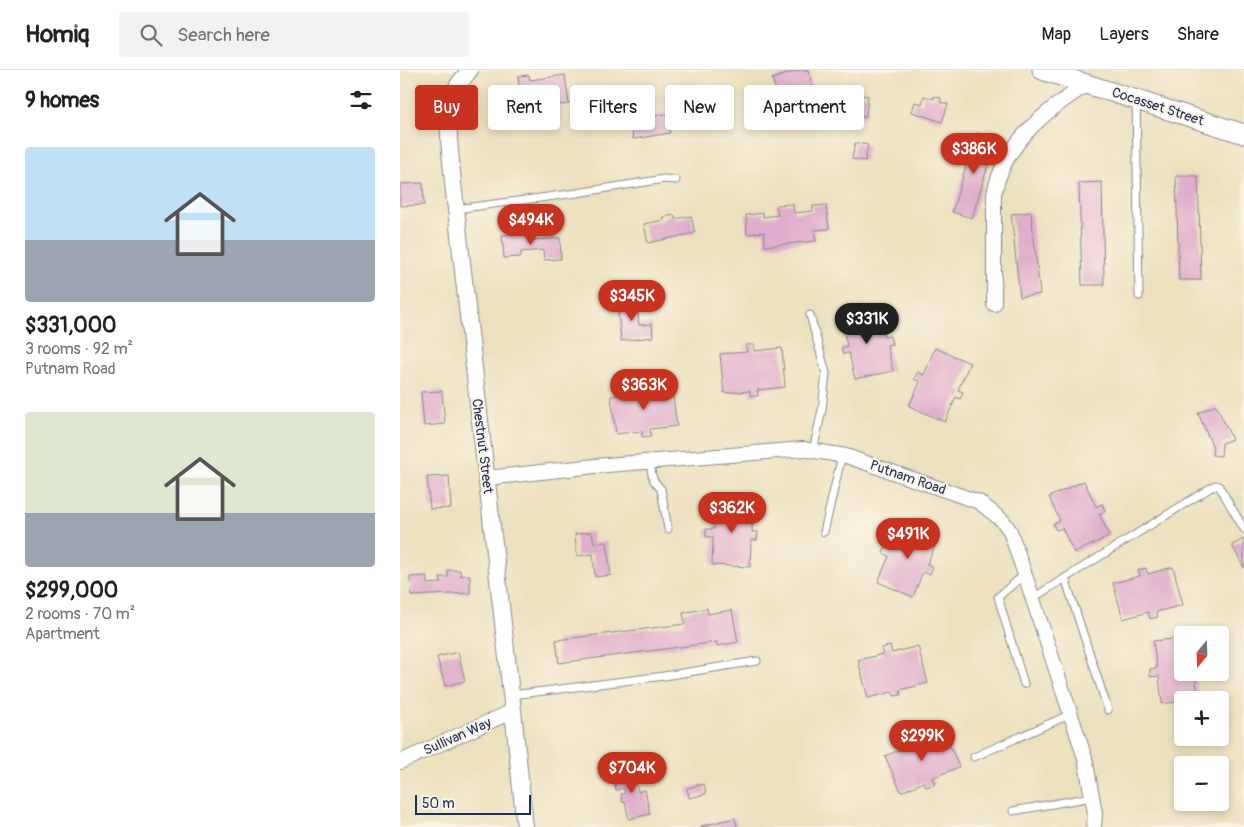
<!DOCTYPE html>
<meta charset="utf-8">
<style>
:root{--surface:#fff;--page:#f2f2f2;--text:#202124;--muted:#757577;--line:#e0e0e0;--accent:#c8321e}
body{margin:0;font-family:Pangolin,sans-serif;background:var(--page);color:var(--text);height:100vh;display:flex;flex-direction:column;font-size:19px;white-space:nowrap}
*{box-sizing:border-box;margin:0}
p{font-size:16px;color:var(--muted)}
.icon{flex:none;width:28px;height:28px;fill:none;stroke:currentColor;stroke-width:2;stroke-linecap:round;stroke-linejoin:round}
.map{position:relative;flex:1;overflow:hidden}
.drawer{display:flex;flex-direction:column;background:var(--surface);width:400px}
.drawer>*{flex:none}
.top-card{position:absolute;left:15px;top:15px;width:475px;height:45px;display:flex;gap:10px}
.needle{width:32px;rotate:199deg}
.controls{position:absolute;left:774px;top:556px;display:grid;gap:10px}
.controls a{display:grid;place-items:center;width:55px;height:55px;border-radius:5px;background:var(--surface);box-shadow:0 2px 8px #0003;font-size:25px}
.scale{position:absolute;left:15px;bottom:12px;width:116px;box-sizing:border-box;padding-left:5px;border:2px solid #1b2f5e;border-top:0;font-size:14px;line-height:18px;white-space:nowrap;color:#1b2f5e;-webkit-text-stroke:4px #fcf5e5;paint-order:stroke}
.price{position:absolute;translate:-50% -42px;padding:0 11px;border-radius:18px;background:var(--accent);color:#fff;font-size:16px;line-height:32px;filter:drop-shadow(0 1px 2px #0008)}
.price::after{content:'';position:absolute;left:50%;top:30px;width:15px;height:11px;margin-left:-8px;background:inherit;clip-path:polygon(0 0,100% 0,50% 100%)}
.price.current{background:#222;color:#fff}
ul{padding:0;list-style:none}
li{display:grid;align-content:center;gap:10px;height:265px;padding:0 25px}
li span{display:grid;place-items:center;height:155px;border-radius:5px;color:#555}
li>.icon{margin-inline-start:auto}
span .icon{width:90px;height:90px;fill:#fffc;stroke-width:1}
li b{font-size:21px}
h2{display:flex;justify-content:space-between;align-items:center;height:60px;padding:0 25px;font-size:21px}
.chip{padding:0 18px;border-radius:5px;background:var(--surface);box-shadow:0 2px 8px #0003;font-size:18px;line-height:45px}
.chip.current{background:var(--accent);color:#fff}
header{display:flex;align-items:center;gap:30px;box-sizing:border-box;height:70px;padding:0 25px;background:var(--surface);border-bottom:1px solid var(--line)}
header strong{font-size:24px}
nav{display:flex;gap:28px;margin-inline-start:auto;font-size:18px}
.search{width:350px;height:45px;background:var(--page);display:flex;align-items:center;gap:12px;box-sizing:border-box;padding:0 18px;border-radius:5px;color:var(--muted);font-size:19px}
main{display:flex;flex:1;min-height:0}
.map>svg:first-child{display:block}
.building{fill:#e0aecc}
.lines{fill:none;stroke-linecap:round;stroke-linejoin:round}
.service-casing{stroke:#84888e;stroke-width:9}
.minor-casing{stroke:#84888e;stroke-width:16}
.tertiary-casing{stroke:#84888e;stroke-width:18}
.secondary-casing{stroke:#84888e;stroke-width:21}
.service{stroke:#fff;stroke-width:7}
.minor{stroke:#fff;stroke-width:14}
.tertiary{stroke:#fff;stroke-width:16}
.secondary{stroke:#fff;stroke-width:19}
.labels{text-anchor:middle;stroke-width:4;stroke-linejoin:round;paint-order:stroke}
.street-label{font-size:14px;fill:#1b2f5e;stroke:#fcf5e5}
</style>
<header>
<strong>Homiq</strong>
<div class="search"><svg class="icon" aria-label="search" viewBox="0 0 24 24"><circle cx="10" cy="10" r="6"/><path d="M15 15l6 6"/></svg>Search here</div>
<nav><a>Map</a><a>Layers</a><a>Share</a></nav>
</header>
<main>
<section class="drawer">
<h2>9 homes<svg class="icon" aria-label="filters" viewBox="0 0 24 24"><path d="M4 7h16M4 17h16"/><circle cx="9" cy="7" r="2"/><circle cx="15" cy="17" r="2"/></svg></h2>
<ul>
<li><span style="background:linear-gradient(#bfe0f5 60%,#9aa5b1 0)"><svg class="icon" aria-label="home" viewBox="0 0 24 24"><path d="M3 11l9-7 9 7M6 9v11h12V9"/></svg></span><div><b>$331,000</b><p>3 rooms · 92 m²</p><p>Putnam Road</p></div></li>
<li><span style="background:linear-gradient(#dfe7d0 65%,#9aa5b1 0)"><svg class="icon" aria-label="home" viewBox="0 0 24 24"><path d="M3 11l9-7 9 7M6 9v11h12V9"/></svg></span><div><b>$299,000</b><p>2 rooms · 70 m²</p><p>Apartment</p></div></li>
</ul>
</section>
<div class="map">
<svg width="844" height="757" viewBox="0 0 844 757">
<rect width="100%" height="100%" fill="#fcf5e5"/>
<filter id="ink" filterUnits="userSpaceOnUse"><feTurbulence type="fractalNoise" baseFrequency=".02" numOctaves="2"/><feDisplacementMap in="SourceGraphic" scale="10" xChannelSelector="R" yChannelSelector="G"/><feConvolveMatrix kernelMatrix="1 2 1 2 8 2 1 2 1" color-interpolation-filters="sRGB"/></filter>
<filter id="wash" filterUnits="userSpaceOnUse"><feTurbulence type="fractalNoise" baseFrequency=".0096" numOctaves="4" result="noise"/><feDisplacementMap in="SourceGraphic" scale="20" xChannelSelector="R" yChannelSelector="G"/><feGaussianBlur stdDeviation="1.12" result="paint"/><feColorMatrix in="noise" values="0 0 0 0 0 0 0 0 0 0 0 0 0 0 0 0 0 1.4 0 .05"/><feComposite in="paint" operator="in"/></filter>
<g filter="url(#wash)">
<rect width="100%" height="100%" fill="#ece0be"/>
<g id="blocks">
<!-- building -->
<g class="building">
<polygon points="399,0 408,0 418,36 404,41 402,35 399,36 395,24 379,29 372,9"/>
<polygon points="129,5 130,10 165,5 169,34 158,35 157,29 149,29 150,36 134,38 133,31 121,32 118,6"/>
<polygon points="441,22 468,26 466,47 438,43"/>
<polygon points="524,26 534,29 534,26 541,28 540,32 548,34 542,52 512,42 515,32 522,34"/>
<polygon points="253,40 254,46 267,44 270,63 233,69 230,49 241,48 241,42"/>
<polygon points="576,63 596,69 572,148 552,142"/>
<polygon points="455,73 468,75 465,91 452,89"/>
<polygon points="776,106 798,106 801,210 779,210"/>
<polygon points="702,112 704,215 682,215 679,113"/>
<polygon points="23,113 24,135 0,136 0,114"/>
<polygon points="393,134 394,143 413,141 413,136 426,135 429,159 414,160 416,171 365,176 364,162 347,164 346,145 363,143 363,147 378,145 376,135"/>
<polygon points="631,142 640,224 620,227 611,144"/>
<polygon points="274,145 275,149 291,146 295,163 248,173 244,154 264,150 264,147"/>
<polygon points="134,163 134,170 160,168 161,189 144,190 143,180 121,182 121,187 104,188 102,165"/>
<polygon points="236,228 239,255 252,254 253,267 221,271 217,230"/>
<polygon points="478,241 484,267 490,266 492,274 487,275 493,301 455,309 449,283 443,284 441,278 447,276 441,250"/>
<polygon points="346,275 354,275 354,281 382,278 385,317 357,320 358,326 350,326 350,321 324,323 320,284 347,282"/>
<polygon points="535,278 570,293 558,320 563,322 560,329 556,327 545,352 509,336 520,312 514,309 518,302 524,305"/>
<polygon points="245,316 245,322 272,319 277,356 250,359 251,366 242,367 242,361 216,364 211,326 238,323 237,317"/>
<polygon points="42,321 45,354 24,356 21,322"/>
<polygon points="816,335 832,369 822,373 821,386 812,385 813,377 798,343"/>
<polygon points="49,406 51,438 30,439 27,407"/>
<polygon points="684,411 696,437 702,434 705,441 699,444 710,466 674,483 662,458 656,460 653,454 660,451 649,427"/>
<polygon points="315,432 353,434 352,462 358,462 357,470 351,470 350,497 312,495 313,467 306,467 306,459 314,459"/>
<polygon points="503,454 538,469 527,494 533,497 530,504 523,502 513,527 478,512 489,486 483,483 486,476 493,479"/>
<polygon points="192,462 194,473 207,472 211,505 195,507 193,484 177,486 175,464"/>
<polygon points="844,469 844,498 832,475"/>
<polygon points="773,497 783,535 756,542 758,547 750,549 748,542 723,549 713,513 740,506 738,500 746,498 748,504"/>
<polygon points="48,500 60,500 61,506 70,505 70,523 11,526 10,507 27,506 27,514 41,513 40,507 48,507"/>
<polygon points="307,538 308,544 332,540 338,572 317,576 317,572 159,593 156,570 285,554 283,543"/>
<polygon points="782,568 782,602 795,602 798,629 782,630 782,631 762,634 759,606 750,607 750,599 757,598 753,571"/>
<polygon points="490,576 492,583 518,576 528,613 500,620 501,625 494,626 492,622 468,628 458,590 483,584 481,578"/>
<polygon points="58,582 65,611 45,616 37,587"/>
<polygon points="544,662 559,697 532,708 535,714 526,717 524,712 501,722 485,686 510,676 507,669 514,666 517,673"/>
<polygon points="233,698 238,722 245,720 250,744 229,749 225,732 222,732 221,724 225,723 224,718 216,720 213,703"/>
<polygon points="304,714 306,724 289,728 287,718"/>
<polygon points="335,748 337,757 301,757 301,756"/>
</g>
</g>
</g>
<g filter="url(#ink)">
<use href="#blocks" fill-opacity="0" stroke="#84888e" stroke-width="1"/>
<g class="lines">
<defs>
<g id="service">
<polyline points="736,31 739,226"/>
<polyline points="56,139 177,123 264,109 276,110"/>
<polyline points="410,245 426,303 422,340 413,381"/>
<polyline points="250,391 252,405 254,411 261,419 268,459"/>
<polyline points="424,462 442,385"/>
<polyline points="665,508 708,640"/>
<polyline points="633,528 815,415 819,416 844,459"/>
<polyline points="624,614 598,527 625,504"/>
<polyline points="112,625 264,606 357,591"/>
<polyline points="574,687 671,644"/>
<polyline points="613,741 692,727"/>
</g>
<g id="minor">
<path d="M594 234V124C604 73 646 40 688 14"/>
<polyline points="87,408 195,396 403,379 446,386 579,432 603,451 610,461 622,496 685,688 695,743 694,757"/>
<polyline points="0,692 113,641"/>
</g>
<path id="tertiary" d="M70 0C65 6 59 12 56 19 43 46 51 84 53 113L113 641 125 757"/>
<polyline id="secondary" points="642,0 844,64"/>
</defs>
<!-- service casing -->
<use href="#service" class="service-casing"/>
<!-- minor casing -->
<use href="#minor" class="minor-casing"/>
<!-- tertiary casing -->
<use href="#tertiary" class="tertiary-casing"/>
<!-- secondary casing -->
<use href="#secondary" class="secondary-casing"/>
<!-- service -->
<use href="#service" class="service"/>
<!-- minor -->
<use href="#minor" class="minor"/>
<!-- tertiary -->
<use href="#tertiary" class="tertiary"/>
<!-- secondary -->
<use href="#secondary" class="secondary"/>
</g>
</g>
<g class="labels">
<!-- street labels -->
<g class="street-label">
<text transform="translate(758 36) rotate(18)" y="5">Cocasset Street</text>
<text transform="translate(83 376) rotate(83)" y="5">Chestnut Street</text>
<text transform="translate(508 407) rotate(19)" y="5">Putnam Road</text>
<text transform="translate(57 666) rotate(-24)" y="5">Sullivan Way</text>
</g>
</g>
</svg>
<div class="controls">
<a><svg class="needle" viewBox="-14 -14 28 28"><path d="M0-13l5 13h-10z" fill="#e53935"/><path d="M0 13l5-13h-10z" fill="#757577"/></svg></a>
<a>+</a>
<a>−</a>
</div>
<div class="scale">50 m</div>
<b class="price" style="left:574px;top:105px">$386K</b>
<b class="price" style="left:131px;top:176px">$494K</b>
<b class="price" style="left:232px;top:252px">$345K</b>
<b class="price current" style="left:467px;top:275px">$331K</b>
<b class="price" style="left:244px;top:341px">$363K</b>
<b class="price" style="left:332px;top:464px">$362K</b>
<b class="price" style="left:508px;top:490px">$491K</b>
<b class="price" style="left:522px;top:692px">$299K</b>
<b class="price" style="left:232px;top:724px">$704K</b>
<div class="top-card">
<a class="chip current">Buy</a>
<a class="chip">Rent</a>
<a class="chip">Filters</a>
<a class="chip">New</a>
<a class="chip">Apartment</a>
</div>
</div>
</main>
